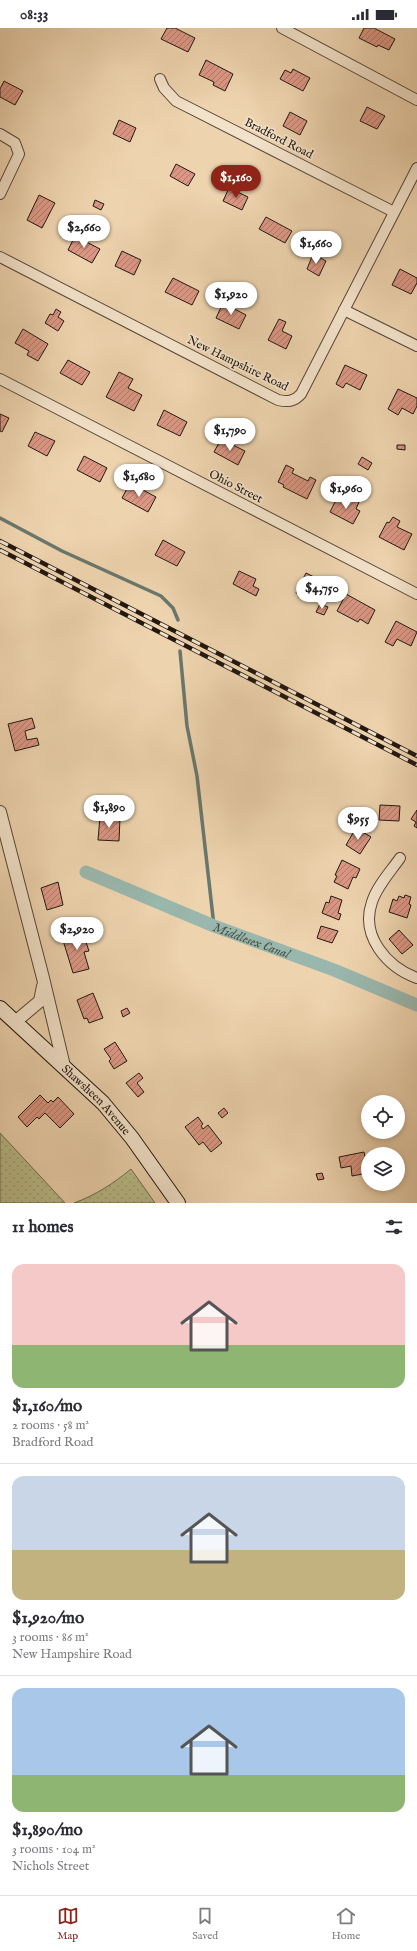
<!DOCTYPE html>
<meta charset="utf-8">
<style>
:root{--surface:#fff;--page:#f2f2f3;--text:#2b2b33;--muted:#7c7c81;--line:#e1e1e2;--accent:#8f2418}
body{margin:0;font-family:"IM FELL English",serif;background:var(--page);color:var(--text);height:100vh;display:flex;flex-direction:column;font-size:15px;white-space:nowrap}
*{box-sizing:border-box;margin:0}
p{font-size:13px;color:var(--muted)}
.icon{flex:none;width:22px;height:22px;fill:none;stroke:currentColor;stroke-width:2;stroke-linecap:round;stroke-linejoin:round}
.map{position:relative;height:1175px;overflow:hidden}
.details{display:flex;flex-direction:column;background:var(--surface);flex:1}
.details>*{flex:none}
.buttons{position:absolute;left:361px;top:1067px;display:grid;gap:8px}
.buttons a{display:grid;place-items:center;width:44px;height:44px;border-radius:50%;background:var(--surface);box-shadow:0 2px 6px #0003;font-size:20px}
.price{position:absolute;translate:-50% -34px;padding:0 9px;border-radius:14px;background:#fff;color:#222;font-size:13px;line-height:26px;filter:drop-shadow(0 1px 2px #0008)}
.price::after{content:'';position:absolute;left:50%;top:24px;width:12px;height:9px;margin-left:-6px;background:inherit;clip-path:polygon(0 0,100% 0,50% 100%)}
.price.on{background:var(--accent);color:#fff}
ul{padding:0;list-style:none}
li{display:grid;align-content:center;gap:8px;height:212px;padding:0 12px}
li+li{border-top:1px solid var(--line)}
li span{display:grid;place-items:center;height:124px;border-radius:12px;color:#555}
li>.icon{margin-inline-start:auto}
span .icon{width:72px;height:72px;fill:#fffc;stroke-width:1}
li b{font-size:17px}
h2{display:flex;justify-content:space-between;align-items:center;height:48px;padding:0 12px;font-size:17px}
.status{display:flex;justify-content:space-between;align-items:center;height:28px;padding:0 20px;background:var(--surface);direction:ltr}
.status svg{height:11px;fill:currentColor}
.menu{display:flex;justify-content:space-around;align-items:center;height:56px;border-top:1px solid var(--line);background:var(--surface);font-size:11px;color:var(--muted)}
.menu a{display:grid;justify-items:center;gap:2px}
.menu .on{color:var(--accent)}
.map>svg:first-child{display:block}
.green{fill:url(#green-dots);stroke:#6e6a4c}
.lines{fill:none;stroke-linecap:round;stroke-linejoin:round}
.stream{stroke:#69776d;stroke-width:3.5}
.canal{stroke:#99b7ac;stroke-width:13}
.building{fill:url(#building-hatch);stroke:#22180f}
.minor-casing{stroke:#554737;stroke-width:12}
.tertiary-casing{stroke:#554737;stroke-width:14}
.secondary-casing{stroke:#22180f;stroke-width:16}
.minor{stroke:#f3e2ca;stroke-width:10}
.tertiary{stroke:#f3e2ca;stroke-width:12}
.secondary{stroke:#f3e2ca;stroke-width:14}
.rail-casing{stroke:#22180f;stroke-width:4.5}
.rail{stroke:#f3e2ca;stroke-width:3;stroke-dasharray:9;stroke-linecap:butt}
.labels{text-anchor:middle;stroke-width:3.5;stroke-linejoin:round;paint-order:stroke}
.street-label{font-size:12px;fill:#22180f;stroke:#f3e2ca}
.water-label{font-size:13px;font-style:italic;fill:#4c5046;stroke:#f3e2ca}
</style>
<div class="status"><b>08:33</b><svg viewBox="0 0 49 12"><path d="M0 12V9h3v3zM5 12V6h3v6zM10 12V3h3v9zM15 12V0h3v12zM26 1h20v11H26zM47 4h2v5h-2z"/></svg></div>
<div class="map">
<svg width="417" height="1175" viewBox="0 0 417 1175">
<defs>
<pattern id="green-dots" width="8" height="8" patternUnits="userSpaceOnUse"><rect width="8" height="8" fill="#b9bc8a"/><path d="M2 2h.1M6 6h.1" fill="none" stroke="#9fa176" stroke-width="1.8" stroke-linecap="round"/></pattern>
<pattern id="building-hatch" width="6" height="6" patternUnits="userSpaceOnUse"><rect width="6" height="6" fill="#db9784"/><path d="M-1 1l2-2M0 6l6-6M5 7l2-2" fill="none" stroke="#b17a6a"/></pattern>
</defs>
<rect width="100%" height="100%" fill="#edd3ae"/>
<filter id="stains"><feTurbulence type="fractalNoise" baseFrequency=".005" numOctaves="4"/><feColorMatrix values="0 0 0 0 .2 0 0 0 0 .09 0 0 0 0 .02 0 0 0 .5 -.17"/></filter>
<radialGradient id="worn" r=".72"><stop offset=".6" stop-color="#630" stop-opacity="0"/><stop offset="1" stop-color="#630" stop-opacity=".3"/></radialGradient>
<!-- green -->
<g class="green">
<polygon points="0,1105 65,1175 0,1175"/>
<path d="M131 1141 155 1175H74C96 1167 114 1155 131 1141Z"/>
</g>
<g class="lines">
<!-- stream -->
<g class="stream">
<polyline points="0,490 62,523 161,568 173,580 178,592"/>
<polyline points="180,623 187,698 197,748 214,898"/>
</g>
<!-- canal -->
<path class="canal" id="s1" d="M86 844 214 898 334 942 417 977"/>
</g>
<!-- building -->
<g class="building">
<polygon points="167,0 175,0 195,10 188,24 161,11"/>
<polygon points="364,0 374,0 395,11 389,22 378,17 377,19 359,10"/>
<polygon points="206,32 233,46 225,63 213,57 214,54 199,47"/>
<polygon points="293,41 310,50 303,63 280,51 285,42 291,45"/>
<polygon points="4,53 23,63 15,77 0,69 0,61"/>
<polygon points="367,79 385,88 377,101 360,93"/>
<polygon points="290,84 307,93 300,107 283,98"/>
<polygon points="119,92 136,100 130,114 113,106"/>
<polygon points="176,136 195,146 188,158 170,148"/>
<polygon points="229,160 248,169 242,182 223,173"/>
<polygon points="39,167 55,175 42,200 27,192"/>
<polygon points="95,172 104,176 101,182 93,178"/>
<polygon points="266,189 292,203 285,215 259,201"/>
<polygon points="75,208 100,221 92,235 68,222"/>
<polygon points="122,223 141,232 134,247 115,238"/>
<polygon points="313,226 326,233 319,248 307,241"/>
<polygon points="400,241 417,250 417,255 411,266 392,257"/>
<polygon points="173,250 199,263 192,277 165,264"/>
<polygon points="223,275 246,287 239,301 216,290"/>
<polygon points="56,281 61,284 58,289 64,293 58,303 45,295 50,286 53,287"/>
<polygon points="279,291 286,294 282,303 292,308 286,321 268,312"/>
<polygon points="23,301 48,316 38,333 27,327 29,323 15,315"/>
<polygon points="68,332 90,344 82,357 60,345"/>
<polygon points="345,337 367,347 360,362 346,355 343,360 336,356"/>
<polygon points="119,344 133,351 128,360 142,367 134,383 106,369"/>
<polygon points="398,361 417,370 417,378 413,386 402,380 398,387 388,381"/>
<polygon points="164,382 187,394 180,408 157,397"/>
<polygon points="0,386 9,390 2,404 0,403"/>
<polygon points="35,404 55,413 47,428 28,418"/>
<polygon points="221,411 245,423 238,437 214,424"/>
<polygon points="397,417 405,417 405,422 397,421"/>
<polygon points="84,428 107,440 100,454 77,442"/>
<polygon points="362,429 372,435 368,442 358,436"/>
<polygon points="286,437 294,441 292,445 308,453 310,449 316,452 307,471 283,459 284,457 278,454"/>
<polygon points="130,455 156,469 148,484 122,470"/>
<polygon points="337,470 348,476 351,470 359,474 356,481 360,483 353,496 330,484"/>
<polygon points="393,489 400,493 397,499 412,506 404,522 379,509 387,494 389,495"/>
<polygon points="163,512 185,524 177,538 155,527"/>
<polygon points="239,543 256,551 253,558 259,561 256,568 233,556"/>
<polygon points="306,545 328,556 321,570 306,563 304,568 296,565"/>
<polygon points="346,566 375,582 368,596 360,591 358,594 337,583"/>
<polygon points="320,576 328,579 324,587 316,584"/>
<polygon points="396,593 417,604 411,618 397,611 393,618 385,614"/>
<polygon points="32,690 35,700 25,703 27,712 37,710 39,717 15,723 8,696"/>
<polygon points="380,777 400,778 399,793 379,792"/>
<polygon points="417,782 417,800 414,798 416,794 411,791"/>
<polygon points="100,789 120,790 119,813 98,812"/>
<polygon points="356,800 371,809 360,826 346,817"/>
<polygon points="342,832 360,841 356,850 353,849 348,861 334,854 337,848 335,847"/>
<polygon points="58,854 63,877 47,882 41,860"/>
<polygon points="405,867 411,869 409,876 411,877 407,890 389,884 393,871 397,873 399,868 404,870"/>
<polygon points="331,868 342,872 338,885 341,886 339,892 322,885 326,874 329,875"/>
<polygon points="321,898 338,903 332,915 317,910"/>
<polygon points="85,902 89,914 86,914 89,923 84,924 89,941 73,945 62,909"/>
<polygon points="399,902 413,917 402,926 389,911"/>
<polygon points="93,965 103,990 89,995 87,990 84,991 77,972"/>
<polygon points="127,980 130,985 123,989 121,983"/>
<polygon points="115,1014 127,1033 114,1041 109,1033 111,1031 104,1021"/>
<polygon points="139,1045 143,1050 137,1055 144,1064 138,1069 126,1055"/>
<polygon points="40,1067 48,1075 51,1072 53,1074 58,1069 74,1086 60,1100 45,1085 39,1091 37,1089 27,1099 18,1089"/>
<polygon points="224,1080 228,1085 222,1090 218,1085"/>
<polygon points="198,1089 203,1096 201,1098 203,1101 208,1097 222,1115 211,1124 203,1114 199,1117 185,1099"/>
<polygon points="364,1124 368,1145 352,1148 351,1138 341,1140 339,1129"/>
<polygon points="322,1145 324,1151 318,1152 316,1146"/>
</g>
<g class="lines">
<defs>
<g id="minor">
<polyline points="282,0 417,72"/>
<polyline points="160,51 164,60 176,73 394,184"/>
<polyline points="0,106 15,115 19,126 0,166"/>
<path d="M0 229 278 372C287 374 294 374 301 366L417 140"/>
<polyline points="344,282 417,318"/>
<polyline points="0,351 417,566"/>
<path d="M400 830C391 843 377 858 372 874 360 908 387 939 417 950"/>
</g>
<g id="tertiary">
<polyline points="0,784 43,950 64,1038"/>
<polyline points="15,994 40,973 43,958"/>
</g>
<g id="secondary">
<path id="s2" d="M0 980 103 1075 132 1110 178 1175"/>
</g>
</defs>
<!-- minor casing -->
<use href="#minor" class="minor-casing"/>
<!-- tertiary casing -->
<use href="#tertiary" class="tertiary-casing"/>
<!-- secondary casing -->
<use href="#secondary" class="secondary-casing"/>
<!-- minor -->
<use href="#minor" class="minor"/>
<!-- tertiary -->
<use href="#tertiary" class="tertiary"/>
<!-- secondary -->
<use href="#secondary" class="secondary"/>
<defs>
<g id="rail">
<polyline points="0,513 417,728"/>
<polyline points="0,522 417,737"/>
</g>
</defs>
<!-- rail casing -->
<use href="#rail" class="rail-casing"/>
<!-- rail -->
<use href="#rail" class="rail"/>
</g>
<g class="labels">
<!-- street labels -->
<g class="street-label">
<text transform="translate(279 110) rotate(27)" y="4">Bradford Road</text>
<text transform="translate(238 335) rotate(26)" y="4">New Hampshire Road</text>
<text transform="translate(236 458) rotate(27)" y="4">Ohio Street</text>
<text dy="4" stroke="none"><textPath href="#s2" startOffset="133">Shawsheen Avenue</textPath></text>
</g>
<!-- water labels -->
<g class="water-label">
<text dy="5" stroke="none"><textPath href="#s1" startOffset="179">Middlesex Canal</textPath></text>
</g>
</g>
<rect width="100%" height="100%" filter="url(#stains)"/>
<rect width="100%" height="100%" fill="url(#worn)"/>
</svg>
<div class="buttons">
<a><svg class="icon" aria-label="locate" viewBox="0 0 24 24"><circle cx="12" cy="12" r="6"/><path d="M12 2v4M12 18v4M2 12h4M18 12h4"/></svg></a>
<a><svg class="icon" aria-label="layers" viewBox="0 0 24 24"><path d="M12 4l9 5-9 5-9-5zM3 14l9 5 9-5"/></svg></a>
</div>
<b class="price on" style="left:236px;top:171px">$1,160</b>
<b class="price" style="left:84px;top:221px">$2,660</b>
<b class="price" style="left:316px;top:237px">$1,660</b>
<b class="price" style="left:231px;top:288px">$1,920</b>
<b class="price" style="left:230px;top:424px">$1,790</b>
<b class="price" style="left:139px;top:470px">$1,680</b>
<b class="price" style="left:346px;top:482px">$1,960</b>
<b class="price" style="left:322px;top:582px">$4,750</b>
<b class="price" style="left:109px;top:801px">$1,890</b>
<b class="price" style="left:358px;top:813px">$955</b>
<b class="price" style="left:77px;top:923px">$2,920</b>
</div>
<section class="details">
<h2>11 homes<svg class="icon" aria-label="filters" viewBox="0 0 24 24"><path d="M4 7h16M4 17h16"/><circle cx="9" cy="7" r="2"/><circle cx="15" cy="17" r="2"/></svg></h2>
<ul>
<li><span style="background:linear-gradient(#f6c9c9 65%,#8fb573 0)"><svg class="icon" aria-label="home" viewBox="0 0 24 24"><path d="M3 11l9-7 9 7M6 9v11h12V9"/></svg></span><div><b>$1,160/mo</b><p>2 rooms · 58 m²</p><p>Bradford Road</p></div></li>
<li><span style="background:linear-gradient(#c9d6e8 60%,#c2b280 0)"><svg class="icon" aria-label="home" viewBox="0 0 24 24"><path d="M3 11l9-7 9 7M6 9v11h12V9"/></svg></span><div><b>$1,920/mo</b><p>3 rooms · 86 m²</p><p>New Hampshire Road</p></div></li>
<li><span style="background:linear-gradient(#a9c7e8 70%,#8fb573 0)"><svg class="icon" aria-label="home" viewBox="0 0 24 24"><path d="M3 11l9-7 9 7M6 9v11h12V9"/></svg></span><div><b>$1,890/mo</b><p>3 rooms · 104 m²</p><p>Nichols Street</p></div></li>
</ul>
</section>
<nav class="menu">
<a class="on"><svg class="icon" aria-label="map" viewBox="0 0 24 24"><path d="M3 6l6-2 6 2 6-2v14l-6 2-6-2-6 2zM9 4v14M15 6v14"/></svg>Map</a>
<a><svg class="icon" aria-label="saved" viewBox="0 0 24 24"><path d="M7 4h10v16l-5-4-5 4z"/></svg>Saved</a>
<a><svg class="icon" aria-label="home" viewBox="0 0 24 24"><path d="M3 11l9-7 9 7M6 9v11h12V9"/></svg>Home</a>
</nav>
